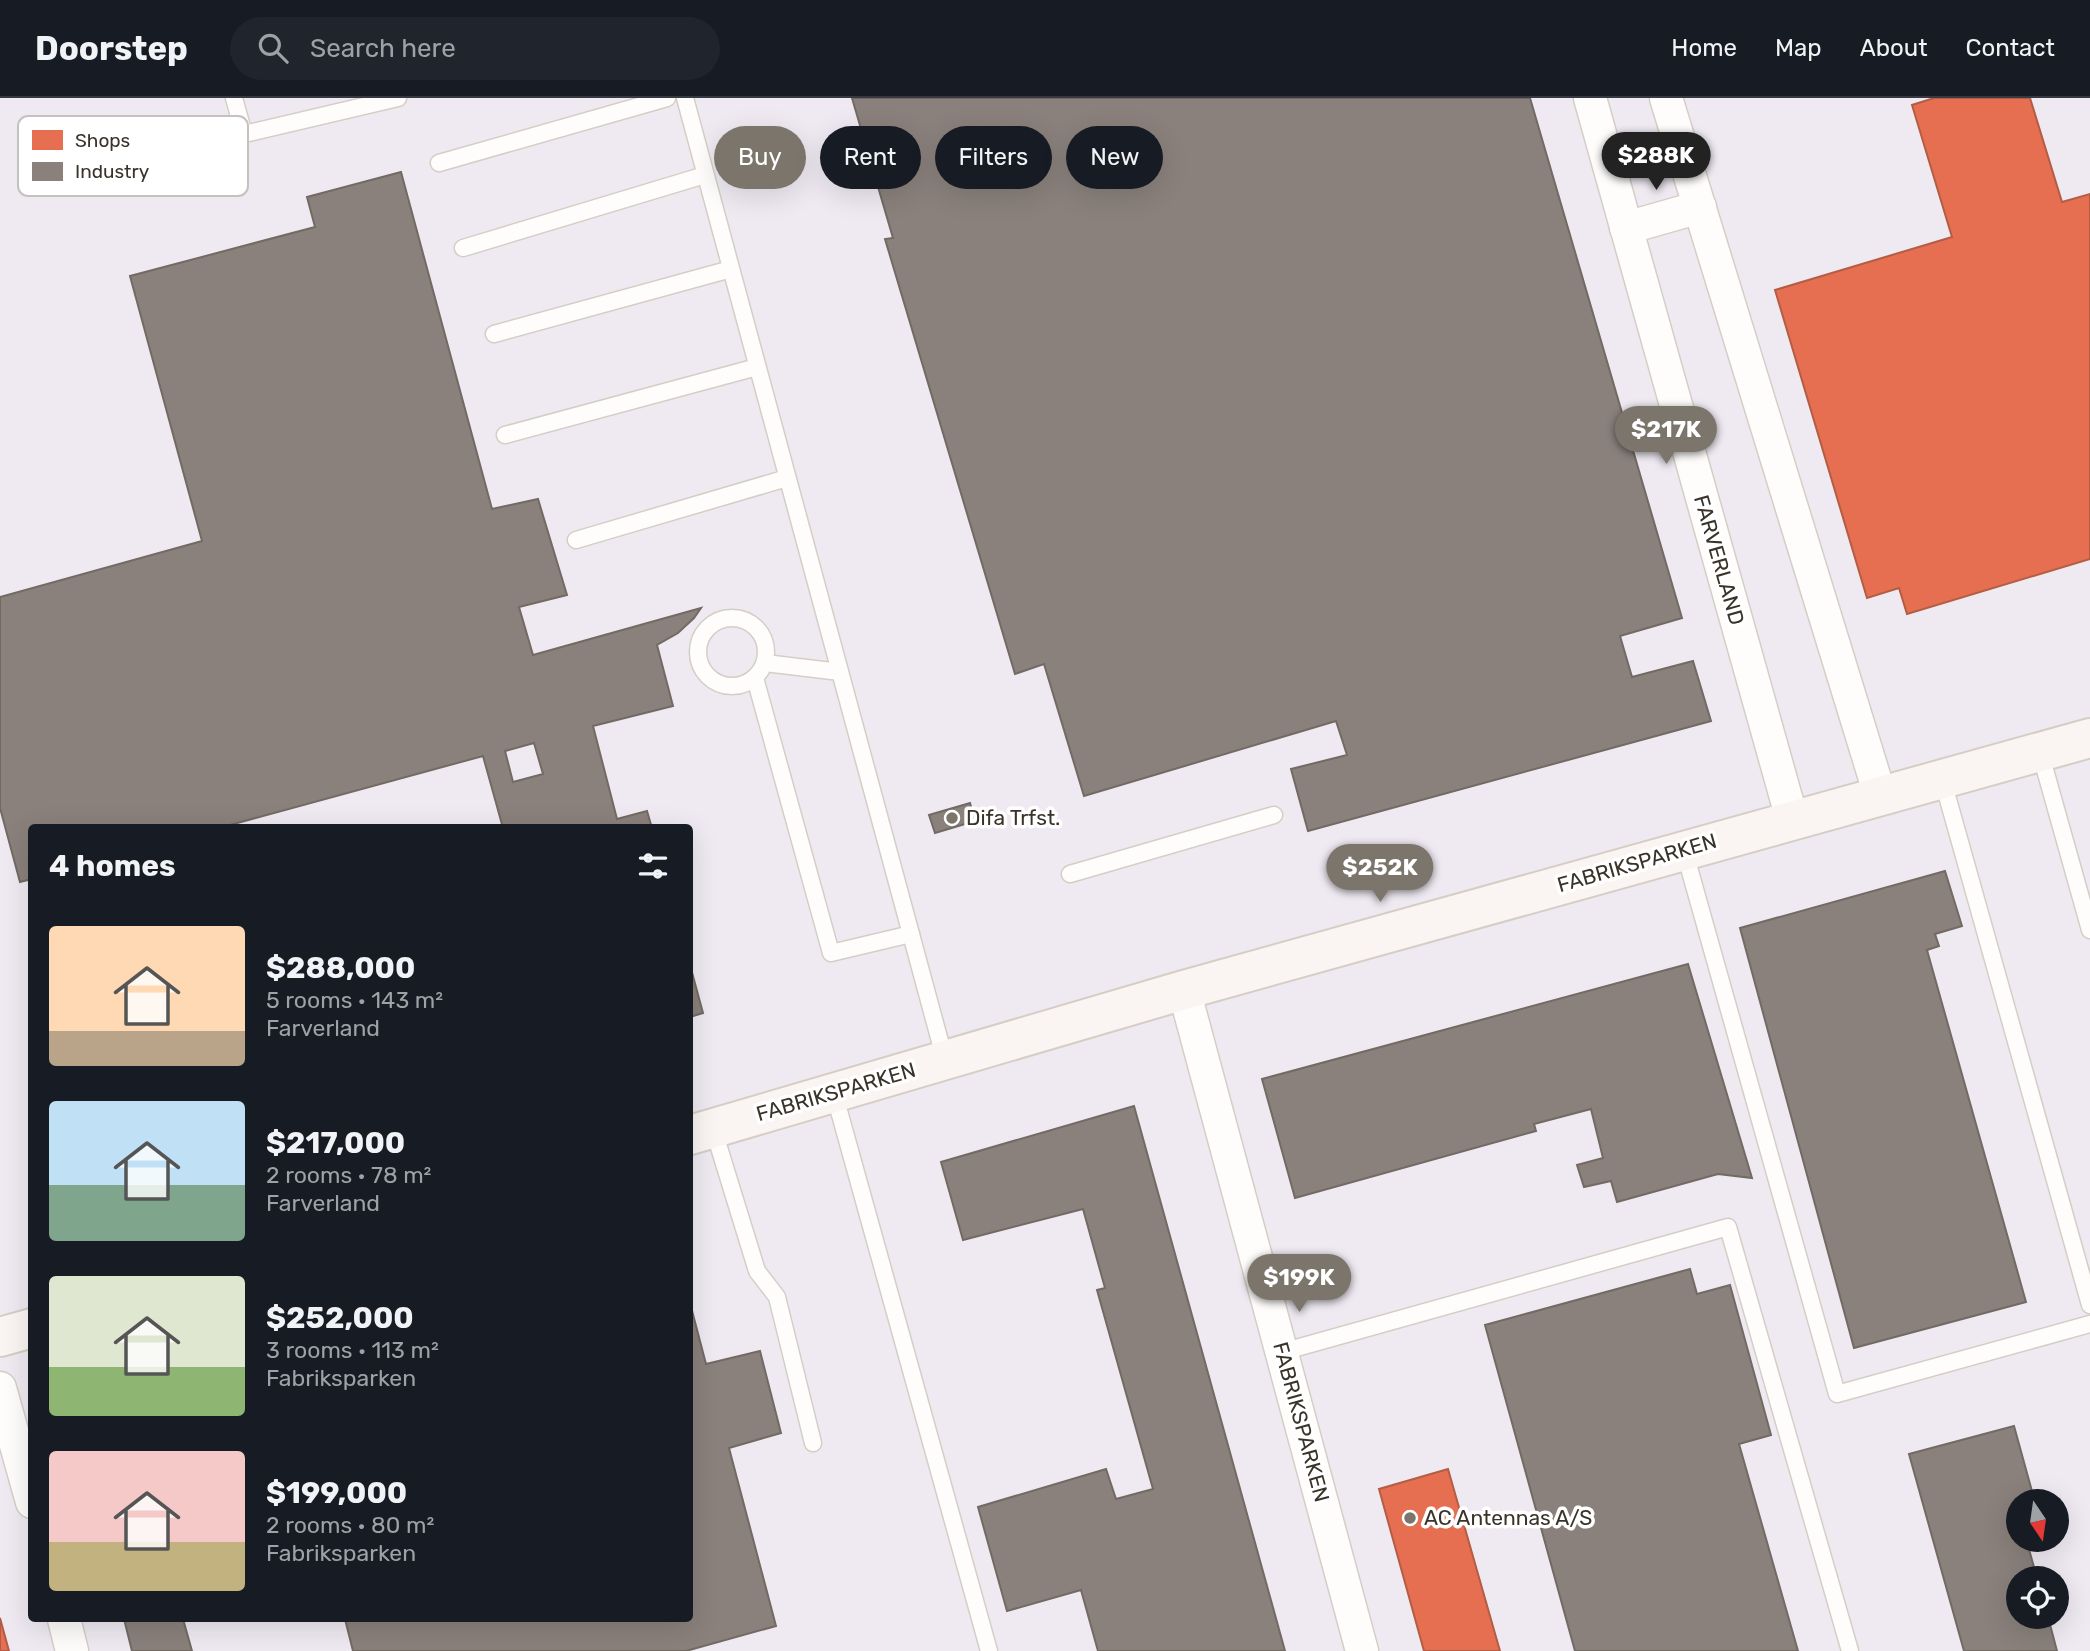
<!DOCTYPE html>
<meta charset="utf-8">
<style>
:root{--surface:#171b24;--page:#20242c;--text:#f1f3f6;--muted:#9ea1a6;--line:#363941;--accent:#7c756b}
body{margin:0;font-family:Rubik,sans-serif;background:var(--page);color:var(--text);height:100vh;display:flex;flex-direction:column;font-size:26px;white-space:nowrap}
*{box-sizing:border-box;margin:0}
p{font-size:23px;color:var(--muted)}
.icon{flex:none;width:38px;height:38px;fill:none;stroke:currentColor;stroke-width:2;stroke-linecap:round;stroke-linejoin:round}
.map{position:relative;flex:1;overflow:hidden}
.drawer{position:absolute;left:28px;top:726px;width:665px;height:798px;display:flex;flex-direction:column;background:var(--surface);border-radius:7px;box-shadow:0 7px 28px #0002}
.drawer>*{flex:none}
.guide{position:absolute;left:714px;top:28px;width:665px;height:63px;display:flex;gap:14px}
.needle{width:46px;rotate:167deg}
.fabs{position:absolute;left:2006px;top:1391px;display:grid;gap:14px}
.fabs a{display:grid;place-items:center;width:63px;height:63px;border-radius:50%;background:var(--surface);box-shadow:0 7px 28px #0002;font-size:35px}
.price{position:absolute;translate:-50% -60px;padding:0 16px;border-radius:24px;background:var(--accent);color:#fff;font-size:23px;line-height:46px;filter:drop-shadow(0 2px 4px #0008)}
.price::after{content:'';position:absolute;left:50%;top:42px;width:21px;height:16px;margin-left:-10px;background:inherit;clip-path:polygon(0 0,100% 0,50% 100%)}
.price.active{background:#222;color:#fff}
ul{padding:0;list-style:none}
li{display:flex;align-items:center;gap:21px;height:175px;padding:0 21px}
li span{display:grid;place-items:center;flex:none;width:196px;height:140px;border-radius:7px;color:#555}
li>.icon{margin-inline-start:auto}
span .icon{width:84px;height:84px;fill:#fffc;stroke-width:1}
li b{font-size:30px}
h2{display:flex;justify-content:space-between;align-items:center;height:84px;padding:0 21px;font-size:30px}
.pill{padding:0 24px;border-radius:32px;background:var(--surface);box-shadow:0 7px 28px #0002;font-size:24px;line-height:63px}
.pill.active{background:var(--accent);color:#fff}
header{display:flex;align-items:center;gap:42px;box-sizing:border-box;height:98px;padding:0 35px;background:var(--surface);border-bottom:2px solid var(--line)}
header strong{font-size:33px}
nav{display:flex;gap:38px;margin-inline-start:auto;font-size:24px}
.search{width:490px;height:63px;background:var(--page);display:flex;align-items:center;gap:18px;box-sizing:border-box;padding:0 24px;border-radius:38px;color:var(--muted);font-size:26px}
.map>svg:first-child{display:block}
.industrial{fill:#efeaf2;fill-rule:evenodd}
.shops{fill:#e76f51;stroke:#b35d45;stroke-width:2}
.industry{fill:#8a817c;stroke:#726a63;stroke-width:2;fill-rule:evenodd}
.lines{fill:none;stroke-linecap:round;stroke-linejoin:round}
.lane-casing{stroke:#d4cec5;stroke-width:19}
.street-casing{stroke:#d4cec5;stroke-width:35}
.secondary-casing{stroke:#d4cec5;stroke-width:42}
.lane{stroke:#fefdfb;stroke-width:16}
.street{stroke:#fefdfb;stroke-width:32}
.secondary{stroke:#faf5f3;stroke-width:38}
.poi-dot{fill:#7c756b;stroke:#fff;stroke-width:2.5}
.labels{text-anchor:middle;stroke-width:7;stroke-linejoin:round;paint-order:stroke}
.street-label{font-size:21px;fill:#393329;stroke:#fff}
.poi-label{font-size:21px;fill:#393329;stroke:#fff;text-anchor:start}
.key{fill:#fff;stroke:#c4c2bf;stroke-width:2}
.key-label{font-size:19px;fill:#393329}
</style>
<header>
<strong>Doorstep</strong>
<div class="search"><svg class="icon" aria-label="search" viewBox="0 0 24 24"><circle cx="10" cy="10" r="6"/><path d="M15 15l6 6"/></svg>Search here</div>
<nav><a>Home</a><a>Map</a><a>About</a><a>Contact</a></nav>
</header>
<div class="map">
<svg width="2090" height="1553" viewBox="0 0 2090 1553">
<rect width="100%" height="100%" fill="#f7f0e5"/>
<!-- industrial -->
<path class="industrial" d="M0 0H2090V1553H0ZM32 730H690V1521H32ZM2018 1404H2056V1442H2018ZM2018 1480H2056V1519H2018Z"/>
<!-- shops -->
<g class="shops">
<polygon points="1934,0 2030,0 2062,104 2090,96 2090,461 1907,516 1899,490 1867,500 1775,192 1952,139 1912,7"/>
<polygon points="1448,1371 1500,1553 1424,1553 1379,1391"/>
<polygon points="0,1520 9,1553 0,1553"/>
</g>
<!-- industry -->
<g class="industry">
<polygon points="852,0 1530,0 1682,520 1620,538 1632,579 1693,563 1711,623 1308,733 1291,671 1347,657 1336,623 1084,698 1044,566 1015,576 885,141 893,140"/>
<path d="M401 74 492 411 538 401 567 497 519 509 533 557 701 510 694 520 678 535 657 547 673 608 593 628 617 721 647 713 652 730H503L483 658 219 730H32V781L20 784 0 710V499L202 443 130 178 315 129 307 99ZM534 645 543 676 513 684 505 653Z"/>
<polygon points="970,705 975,723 935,735 929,717"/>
<polygon points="1945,773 1962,828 1935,836 1939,848 1927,852 2026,1204 1854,1250 1740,830"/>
<polygon points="1688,866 1752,1080 1718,1076 1617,1104 1611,1083 1584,1089 1577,1067 1603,1060 1591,1011 1534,1026 1536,1033 1295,1100 1262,981"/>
<polygon points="690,867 703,915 690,919"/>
<polygon points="1134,1008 1285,1553 1098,1553 1081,1492 1007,1513 978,1409 1106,1371 1116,1401 1153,1391 1097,1192 1105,1190 1083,1111 963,1142 941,1064"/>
<polygon points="1690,1171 1697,1196 1730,1187 1771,1337 1739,1346 1798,1553 1575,1553 1485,1227"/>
<polygon points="690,1205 706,1266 760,1253 781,1335 729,1350 776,1528 686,1553 353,1553 345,1521 690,1521"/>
<polygon points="2014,1328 2035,1404 2018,1404 2018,1442 2034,1442 2027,1444 2037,1480 2018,1480 2018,1519 2048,1519 2057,1553 1964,1553 1909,1356"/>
<polygon points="124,1521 183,1521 192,1553 132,1553"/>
</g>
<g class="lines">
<defs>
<g id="lane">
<polyline points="234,0 244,36 398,0"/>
<polyline points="685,0 945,962"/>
<polyline points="439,65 667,0"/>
<polyline points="463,150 705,77"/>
<polyline points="494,236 731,171"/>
<polyline points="505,337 757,269"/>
<polyline points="576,442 787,380"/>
<circle cx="732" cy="554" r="34"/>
<polyline points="765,565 840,574"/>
<polyline points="755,580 831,855 911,836"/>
<polyline points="2040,654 2090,832"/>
<polyline points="1942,680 2090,1207"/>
<polyline points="1684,752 1837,1296 2090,1226"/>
<polyline points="1070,776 1274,717"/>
<polyline points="834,995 989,1553"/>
<polyline points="713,1030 757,1173 777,1199 813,1345"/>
<polyline points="1282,1254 1728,1129 1850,1553"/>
</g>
<g id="street">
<polyline points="1590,0 1792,721"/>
<polyline points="1666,0 1880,697"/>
<polyline points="1626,130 1700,109"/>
<polyline points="1184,892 1362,1553"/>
<polyline points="0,1290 32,1404"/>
<polyline points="64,1521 72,1553"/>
</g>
<g id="secondary">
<polyline points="690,1037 1184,892 2090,640"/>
<polyline points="0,1239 32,1230"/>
</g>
</defs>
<!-- lane casing -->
<use href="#lane" class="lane-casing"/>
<!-- street casing -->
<use href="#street" class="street-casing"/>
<!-- secondary casing -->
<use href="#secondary" class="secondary-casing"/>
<!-- lane -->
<use href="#lane" class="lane"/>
<!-- street -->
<use href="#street" class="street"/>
<!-- secondary -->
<use href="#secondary" class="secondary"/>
</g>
<!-- markers -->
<g class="poi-dot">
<circle cx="952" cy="720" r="7"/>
<circle cx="1410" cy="1420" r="7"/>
</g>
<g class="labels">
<!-- street labels -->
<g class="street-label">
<text transform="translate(1719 462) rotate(74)" y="7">FARVERLAND</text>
<text transform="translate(1637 765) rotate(-16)" y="7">FABRIKSPARKEN</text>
<text transform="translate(836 994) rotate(-16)" y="7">FABRIKSPARKEN</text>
<text transform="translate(1301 1324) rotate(75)" y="7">FABRIKSPARKEN</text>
</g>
<!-- poi labels -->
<g class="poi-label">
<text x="966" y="727">Difa Trfst.</text>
<text x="1424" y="1427">AC Antennas A/S</text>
</g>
</g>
<!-- legend -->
<rect x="18" y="18" width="230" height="80" rx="10" class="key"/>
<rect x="32" y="32" width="31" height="20" fill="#e76f51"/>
<rect x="32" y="64" width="31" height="19" fill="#8a817c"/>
<g class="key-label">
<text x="75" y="49">Shops</text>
<text x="75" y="80">Industry</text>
</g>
</svg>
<div class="fabs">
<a><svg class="needle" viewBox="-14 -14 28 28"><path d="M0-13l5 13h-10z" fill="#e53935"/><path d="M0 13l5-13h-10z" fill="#9ea1a6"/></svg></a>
<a><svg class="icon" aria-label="locate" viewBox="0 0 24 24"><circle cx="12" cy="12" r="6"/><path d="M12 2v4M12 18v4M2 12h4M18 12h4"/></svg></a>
</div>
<b class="price active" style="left:1656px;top:94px">$288K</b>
<b class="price" style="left:1666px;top:368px">$217K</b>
<b class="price" style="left:1380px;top:806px">$252K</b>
<b class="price" style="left:1299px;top:1216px">$199K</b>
<div class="guide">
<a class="pill active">Buy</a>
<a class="pill">Rent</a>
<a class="pill">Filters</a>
<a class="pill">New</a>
</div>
<section class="drawer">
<h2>4 homes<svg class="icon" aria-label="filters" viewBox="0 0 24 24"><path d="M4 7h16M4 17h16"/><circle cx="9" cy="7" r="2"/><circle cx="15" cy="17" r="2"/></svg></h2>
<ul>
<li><span style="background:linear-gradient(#ffd9b3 75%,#b9a48a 0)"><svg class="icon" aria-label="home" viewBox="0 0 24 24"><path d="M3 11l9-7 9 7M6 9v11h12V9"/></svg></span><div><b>$288,000</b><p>5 rooms · 143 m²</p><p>Farverland</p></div></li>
<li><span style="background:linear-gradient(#bfe0f5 60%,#7fa58c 0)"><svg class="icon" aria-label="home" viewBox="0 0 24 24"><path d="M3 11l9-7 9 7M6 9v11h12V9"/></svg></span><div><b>$217,000</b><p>2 rooms · 78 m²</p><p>Farverland</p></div></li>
<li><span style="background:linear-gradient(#dfe7d0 65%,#8fb573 0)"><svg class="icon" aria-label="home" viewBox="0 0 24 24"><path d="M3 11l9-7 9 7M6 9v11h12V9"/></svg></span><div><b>$252,000</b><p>3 rooms · 113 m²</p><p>Fabriksparken</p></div></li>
<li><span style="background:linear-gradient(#f6c9c9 65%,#c2b280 0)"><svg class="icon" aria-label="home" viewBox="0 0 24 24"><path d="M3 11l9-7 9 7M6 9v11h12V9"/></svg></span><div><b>$199,000</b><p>2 rooms · 80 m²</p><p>Fabriksparken</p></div></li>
</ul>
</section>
</div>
